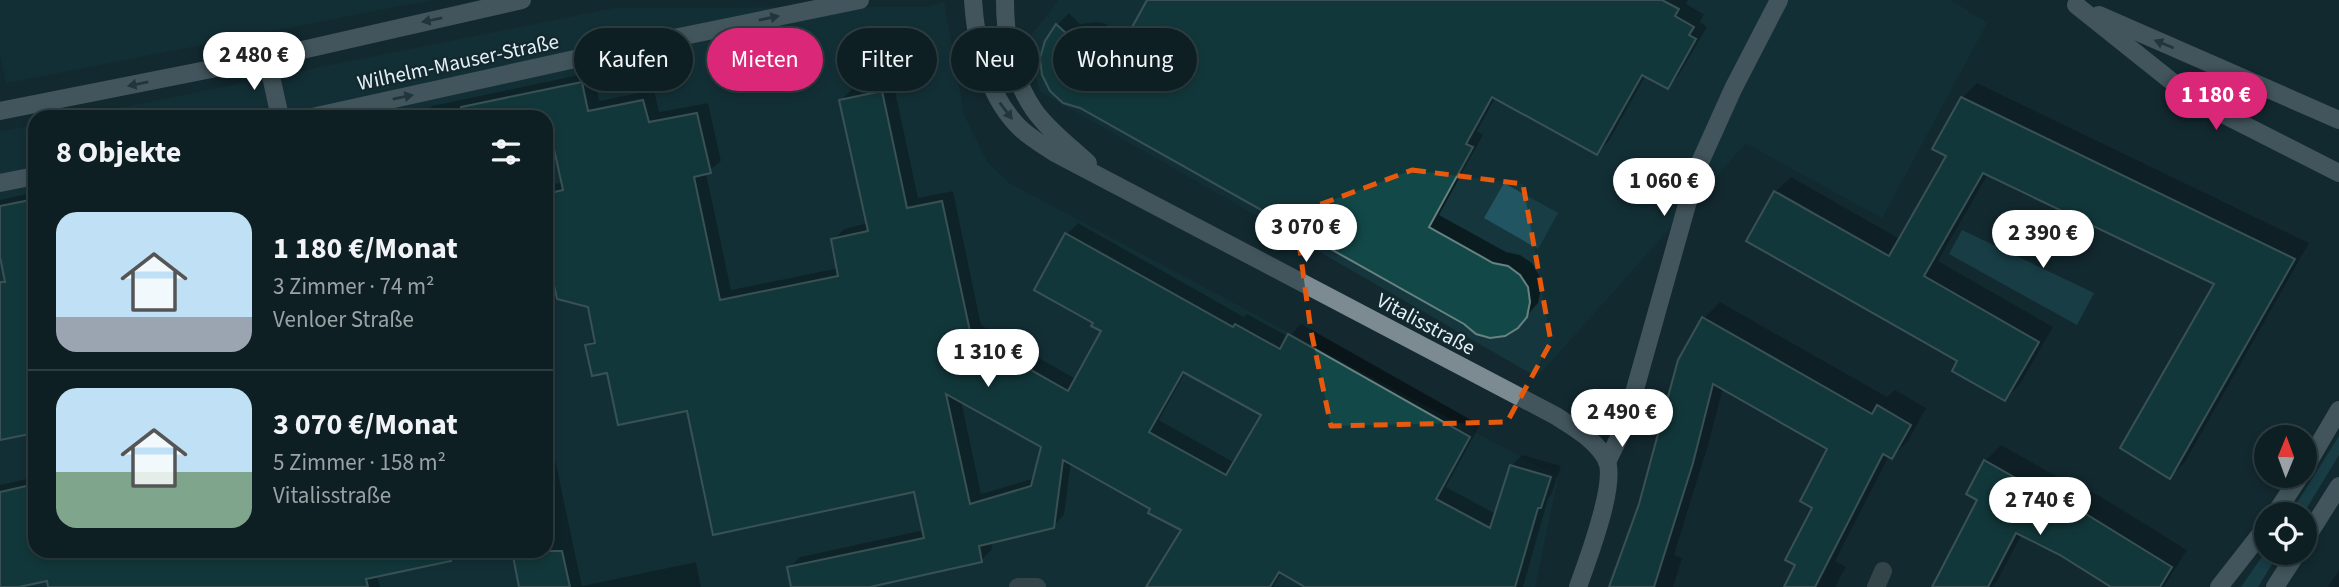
<!DOCTYPE html>
<html lang="de">
<meta charset="utf-8">
<style>
:root{--surface:#0e1f23;--page:#1c2c30;--text:#f1f3f6;--muted:#9ba2a6;--line:#2e3d41;--accent:#db2777}
body{margin:0;font-family:"Source Sans 3",sans-serif;background:var(--page);color:var(--text);height:100vh;display:flex;flex-direction:column;font-size:26px;white-space:nowrap}
*{box-sizing:border-box;margin:0}
p{font-size:23px;color:var(--muted)}
.icon{flex:none;width:38px;height:38px;fill:none;stroke:currentColor;stroke-width:2;stroke-linecap:round;stroke-linejoin:round}
.map{position:relative;flex:1;overflow:hidden}
.drawer{position:absolute;left:28px;top:110px;width:525px;height:448px;display:flex;flex-direction:column;background:var(--surface);border-radius:21px;box-shadow:0 4px 10px #0003,0 0 0 2px var(--line)}
.drawer>*{flex:none}
.guide{position:absolute;left:574px;top:28px;width:665px;height:63px;display:flex;gap:14px}
.needle{width:46px;rotate:1deg}
.buttons{position:absolute;left:2254px;top:425px;display:grid;gap:14px}
.buttons a{display:grid;place-items:center;width:63px;height:63px;border-radius:50%;background:var(--surface);box-shadow:0 4px 10px #0003,0 0 0 2px var(--line);font-size:35px}
.price{position:absolute;translate:-50% -60px;padding:0 16px;border-radius:24px;background:#fff;color:#222;font-size:23px;line-height:46px;filter:drop-shadow(0 2px 4px #0008)}
.price::after{content:'';position:absolute;left:50%;top:42px;width:21px;height:16px;margin-left:-10px;background:inherit;clip-path:polygon(0 0,100% 0,50% 100%)}
.price.active{background:var(--accent);color:#fff}
ul{padding:0;list-style:none}
li{display:flex;align-items:center;gap:21px;height:175px;padding:0 28px}
li+li{border-top:2px solid var(--line)}
li span{display:grid;place-items:center;flex:none;width:196px;height:140px;border-radius:21px;color:#555}
li>.icon{margin-inline-start:auto}
span .icon{width:84px;height:84px;fill:#fffc;stroke-width:1}
li b{font-size:30px}
h2{display:flex;justify-content:space-between;align-items:center;height:84px;padding:0 28px;font-size:30px}
.chip{padding:0 24px;border-radius:32px;background:var(--surface);box-shadow:0 4px 10px #0003,0 0 0 2px var(--line);font-size:24px;line-height:63px}
.chip.active{background:var(--accent);color:#fff}
.map>svg:first-child{display:block}
.built{fill:#16363e}
.green{fill:#215561}
.shadow{fill:#0007;fill-rule:evenodd}
.building{fill:#124848;stroke:#688281;stroke-width:2;fill-rule:evenodd}
.lines{fill:none;stroke-linecap:round;stroke-linejoin:round}
.street{stroke:#5d666b;stroke-width:18}
.secondary{stroke:#7c8a92;stroke-width:18}
.oneway{fill:#32464d}
.marked{fill:none;stroke:#e8590c;stroke-width:5;stroke-dasharray:14 9;stroke-linejoin:round}
.labels{text-anchor:middle;stroke-width:5;stroke-linejoin:round;paint-order:stroke}
.street-label{font-size:21px;fill:#e3f0f4;stroke:#13292f}
</style>
<div class="map">
<svg width="2339" height="587" viewBox="0 0 2339 587">
<rect width="100%" height="100%" fill="#13292f"/>
<!-- built -->
<g class="built">
<polygon points="0,0 431,0 6,83 0,54"/>
<polygon points="1059,0 1950,0 1987,23 1882,218 1746,143 1537,377 1040,91 1026,42"/>
<polygon points="944,2 964,115 987,162 1009,183 1558,477 1535,587 0,587 0,132 35,125 35,551 546,551 546,117 75,117 614,8 928,7"/>
</g>
<!-- green -->
<g class="green">
<polygon points="1504,183 1558,213 1538,249 1484,218"/>
<polygon points="1962,230 2094,293 2077,325 1949,254"/>
<polygon points="2339,436 2339,455 2303,514 2290,514"/>
<polygon points="2266,551 2266,553 2279,553 2258,587 2241,587"/>
</g>
<!-- shadow -->
<g class="shadow">
<polygon points="1149,0 1688,0 1686,4 1704,14 1700,22 1707,27 1679,75 1668,87 1646,75 1609,141 1597,153 1496,97 1477,131 1483,135 1439,215 1506,252 1520,255 1532,263 1539,275 1541,289 1538,303 1517,327 1465,323 1081,107 1047,41 1057,25 1069,13 1080,24 1096,22 1104,23 1128,38"/>
<path d="M593 72 599 101 654 90 659 112 708 103 721 161 706 173 731 290 839 268 833 240 844 229 868 223 841 100 852 89 893 81 918 198 953 191 981 325 1076 379 1103 331 1095 322 1067 234 1078 223 1244 317 1247 314 1289 337 1301 324 1480 425 1446 487 1496 514 1511 466 1522 455 1561 466 1551 495 1548 499 1523 587H1309L1282 572 1273 587H1148L1183 530 1153 508 1071 462 1064 515 1053 526 991 541 992 549 981 561 861 587H793L789 568 800 557 924 530 915 490 688 409 608 371 587 346 595 337 589 305 564 298 546 303V186L563 182 552 133 546 134V117H421L432 106ZM1186 371 1264 415 1235 463 1159 420ZM961 400 1043 446 1035 478 981 494Z"/>
<polygon points="1977,83 2309,243 2185,462 2170,477 2216,283 1988,174 1938,261 2053,327 2020,384 2005,399 1959,361 1775,192 1791,177 1900,239 1948,155 1962,98"/>
<polygon points="35,192 35,431 0,439 0,319 14,316 0,248 0,200"/>
<polygon points="1720,302 1887,397 1895,390 1926,408 1908,441 1892,457 1889,456 1835,561 1846,567 1835,587 1786,587 1798,564 1829,448 1723,388 1708,445 1674,555 1682,558 1673,587 1611,587 1704,318"/>
<polygon points="546,417 582,586 696,562 701,587 521,587 546,551"/>
<polygon points="2001,445 2081,490 2084,488 2103,498 2187,550 2165,585 2163,587 2112,587 2061,554 2022,534 1997,581 1991,587 1934,587 1980,499 1985,461"/>
<polygon points="35,477 35,551 377,575 380,587 50,587 48,578 16,587 0,587 0,485"/>
<polygon points="2339,570 2339,587 2328,587"/>
</g>
<!-- building -->
<g class="building">
<polygon points="1147,0 1662,0 1679,9 1675,16 1694,27 1689,35 1696,39 1668,89 1642,75 1597,155 1492,97 1466,144 1473,147 1429,227 1493,263 1508,266 1520,275 1528,287 1530,302 1527,317 1518,328 1505,336 1490,338 1476,334 1464,324 1080,108 1063,103 1050,91 1042,75 1040,58 1045,41 1056,24 1068,35 1083,33 1092,34 1119,51"/>
<path d="M582 82 588 111 643 100 649 122 697 113 711 173 694 177 720 300 838 276 831 239 868 231 839 100 882 91 907 208 942 201 971 336 1068 391 1101 331 1091 326 1093 323 1034 290 1065 233 1233 327 1235 324 1280 349 1288 334 1470 437 1436 499 1490 528 1510 465 1551 477 1541 508H1538L1515 587H1305L1279 572 1270 587H1146L1181 530 1148 513 1150 509 1063 460 1054 528 979 546 982 562 870 587H791L787 567 924 538 914 492 713 535 687 411 618 425 607 373 592 376 585 345 595 343 588 307 557 299 546 248V194L563 190 551 135 546 136V117H462L461 107ZM1183 372 1261 415 1226 475 1149 432ZM946 394 1041 447 1031 486 970 504Z"/>
<polygon points="1961,97 2295,259 2170,479 2120,448 2214,284 1983,173 1924,276 2039,342 2005,401 1952,371 1957,361 1746,241 1774,191 1889,256 1946,156 1932,149"/>
<polygon points="35,199 35,433 0,440 0,282 5,282 0,257 0,206"/>
<polygon points="1702,317 1872,414 1877,405 1911,425 1892,459 1883,454 1815,587 1784,587 1795,565 1785,560 1812,508 1800,501 1827,449 1713,384 1693,463 1654,587 1609,587 1639,504 1678,360"/>
<polygon points="1984,460 2065,506 2066,503 2086,514 2172,567 2160,587 2111,587 2060,555 2016,533 1988,587 1932,587 1977,500 1966,494"/>
<polygon points="35,484 35,551 450,551 451,561 366,579 368,587 48,587 47,581 19,587 0,587 0,492"/>
<polygon points="512,551 562,551 570,587 519,587"/>
</g>
<g class="lines">
<!-- street -->
<g class="street">
<polyline points="1018,587 1037,587"/>
<polyline points="1876,587 1883,571"/>
</g>
<!-- secondary -->
<g class="secondary">
<path d="M973 0C976 45 986 94 1019 127 1029 137 1043 145 1055 153L1556 416C1574 428 1595 439 1606 459 1618 482 1587 561 1578 587"/>
<path d="M1005 0C1005 38 1012 78 1034 110 1048 130 1071 147 1088 163"/>
<polyline points="2076,5 2195,100 2339,173"/>
<polyline points="2099,15 2339,120"/>
<polyline points="267,58 280,117"/>
<polyline points="0,111 267,58 522,0"/>
<polyline points="312,117 625,48 860,0"/>
<polyline points="0,183 35,176"/>
<polyline points="1607,462 1625,425 1697,169 1733,89 1779,0"/>
<polyline points="2305,468 2339,410"/>
<polyline points="2275,514 2300,476"/>
<polyline points="2305,540 2339,486"/>
<polyline points="2219,587 2266,527"/>
<polyline points="2275,587 2297,553"/>
</g>
</g>
<!-- one-way arrows -->
<defs><path id="oneway-solid" d="M-6-.8H1V-3.2L6.5 0L1 3.2V.8H-6Z" transform="scale(1.75)"/></defs>
<g class="oneway">
<use href="#oneway-solid" transform="translate(769 18) rotate(-12)"/>
<use href="#oneway-solid" transform="translate(432 20) rotate(168)"/>
<use href="#oneway-solid" transform="translate(2164 44) rotate(-158)"/>
<use href="#oneway-solid" transform="translate(138 84) rotate(169)"/>
<use href="#oneway-solid" transform="translate(403 97) rotate(-12)"/>
<use href="#oneway-solid" transform="translate(1006 111) rotate(53)"/>
</g>
<!-- marked area -->
<path d="M0 0H2339V587H0ZM1412 170 1523 184 1551 342 1507 422 1331 426 1311 331 1295 214Z" fill="#13292f" fill-opacity=".55" fill-rule="evenodd"/>
<path class="marked" d="M1412 170 1523 184 1551 342 1507 422 1331 426 1311 331 1295 214Z"/>
<g class="labels">
<!-- street labels -->
<g class="street-label">
<text transform="translate(458 62) rotate(-12)" y="7">Wilhelm-Mauser-Straße</text>
<text transform="translate(1426 324) rotate(28)" y="7">Vitalisstraße</text>
</g>
</g>
</svg>
<div class="buttons">
<a><svg class="needle" viewBox="-14 -14 28 28"><path d="M0-13l5 13h-10z" fill="#e53935"/><path d="M0 13l5-13h-10z" fill="#9ba2a6"/></svg></a>
<a><svg class="icon" aria-label="locate" viewBox="0 0 24 24"><circle cx="12" cy="12" r="6"/><path d="M12 2v4M12 18v4M2 12h4M18 12h4"/></svg></a>
</div>
<b class="price" style="left:254px;top:92px">2 480 €</b>
<b class="price active" style="left:2216px;top:132px">1 180 €</b>
<b class="price" style="left:1664px;top:218px">1 060 €</b>
<b class="price" style="left:1306px;top:264px">3 070 €</b>
<b class="price" style="left:2043px;top:270px">2 390 €</b>
<b class="price" style="left:988px;top:389px">1 310 €</b>
<b class="price" style="left:1622px;top:449px">2 490 €</b>
<b class="price" style="left:2040px;top:537px">2 740 €</b>
<div class="guide">
<a class="chip">Kaufen</a>
<a class="chip active">Mieten</a>
<a class="chip">Filter</a>
<a class="chip">Neu</a>
<a class="chip">Wohnung</a>
</div>
<section class="drawer">
<h2>8 Objekte<svg class="icon" aria-label="filters" viewBox="0 0 24 24"><path d="M4 7h16M4 17h16"/><circle cx="9" cy="7" r="2"/><circle cx="15" cy="17" r="2"/></svg></h2>
<ul>
<li><span style="background:linear-gradient(#bfe0f5 75%,#9aa5b1 0)"><svg class="icon" aria-label="home" viewBox="0 0 24 24"><path d="M3 11l9-7 9 7M6 9v11h12V9"/></svg></span><div><b>1 180 €/Monat</b><p>3 Zimmer · 74 m²</p><p>Venloer Straße</p></div></li>
<li><span style="background:linear-gradient(#bfe0f5 60%,#7fa58c 0)"><svg class="icon" aria-label="home" viewBox="0 0 24 24"><path d="M3 11l9-7 9 7M6 9v11h12V9"/></svg></span><div><b>3 070 €/Monat</b><p>5 Zimmer · 158 m²</p><p>Vitalisstraße</p></div></li>
</ul>
</section>
</div>
